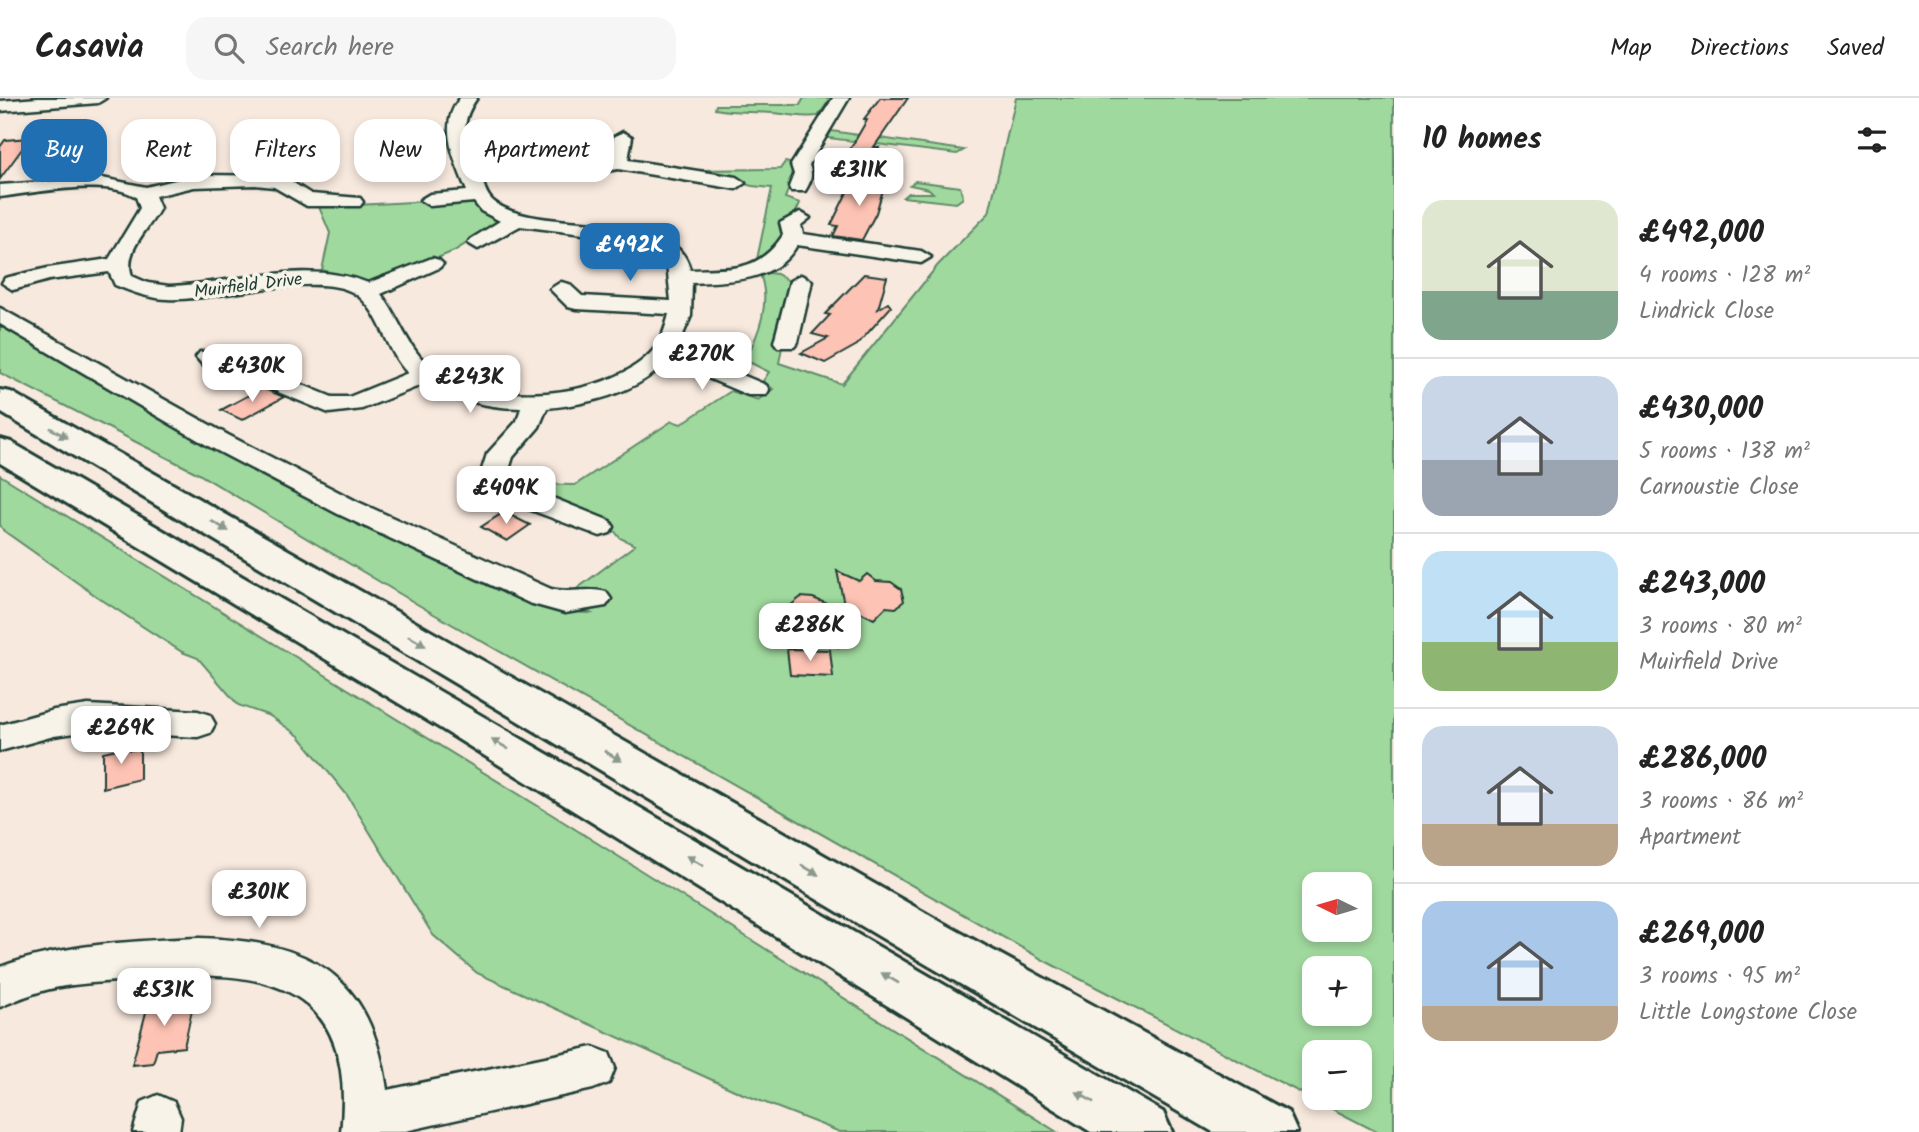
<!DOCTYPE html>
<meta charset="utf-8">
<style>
:root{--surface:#fff;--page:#f6f6f6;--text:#222;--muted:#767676;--line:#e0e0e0;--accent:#1f6fb2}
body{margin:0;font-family:Kalam,sans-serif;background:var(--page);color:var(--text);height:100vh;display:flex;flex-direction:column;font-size:26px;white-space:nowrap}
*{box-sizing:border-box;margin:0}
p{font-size:23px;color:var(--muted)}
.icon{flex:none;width:38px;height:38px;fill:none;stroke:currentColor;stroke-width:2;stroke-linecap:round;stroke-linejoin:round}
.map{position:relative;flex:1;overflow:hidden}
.sheet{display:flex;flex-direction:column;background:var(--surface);width:525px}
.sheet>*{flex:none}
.guide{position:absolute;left:21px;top:21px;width:665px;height:63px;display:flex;gap:14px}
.needle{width:46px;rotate:275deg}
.tools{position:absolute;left:1302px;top:774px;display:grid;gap:14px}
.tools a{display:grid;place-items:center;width:70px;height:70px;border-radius:14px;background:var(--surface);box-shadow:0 4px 10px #0003;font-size:35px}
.price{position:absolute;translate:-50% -60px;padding:0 16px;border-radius:14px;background:#fff;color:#222;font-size:23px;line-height:46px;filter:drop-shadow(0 2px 4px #0008)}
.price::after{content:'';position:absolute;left:50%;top:42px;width:21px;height:16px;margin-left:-10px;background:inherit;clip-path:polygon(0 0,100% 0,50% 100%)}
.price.current{background:var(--accent);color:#fff}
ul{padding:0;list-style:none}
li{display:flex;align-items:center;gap:21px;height:175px;padding:0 28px}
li+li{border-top:2px solid var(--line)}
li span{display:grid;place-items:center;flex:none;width:196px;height:140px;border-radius:21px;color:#555}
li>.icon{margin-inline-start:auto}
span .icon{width:84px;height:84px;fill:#fffc;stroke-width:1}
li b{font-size:30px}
h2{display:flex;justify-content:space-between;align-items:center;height:84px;padding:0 28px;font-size:30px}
.pill{padding:0 24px;border-radius:21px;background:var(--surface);box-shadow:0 4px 10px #0003;font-size:24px;line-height:63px}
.pill.current{background:var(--accent);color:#fff}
header{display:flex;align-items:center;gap:42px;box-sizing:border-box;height:98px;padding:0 35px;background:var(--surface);border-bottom:2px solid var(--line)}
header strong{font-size:33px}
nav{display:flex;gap:38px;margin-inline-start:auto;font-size:24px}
.search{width:490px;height:63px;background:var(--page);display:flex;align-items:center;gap:18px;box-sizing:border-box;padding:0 24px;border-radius:21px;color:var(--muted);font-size:26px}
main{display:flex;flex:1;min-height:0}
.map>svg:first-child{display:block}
.green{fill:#a0d99e;stroke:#608b69;stroke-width:2;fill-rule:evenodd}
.building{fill:#fdc3b4;stroke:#1f3d34;stroke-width:2}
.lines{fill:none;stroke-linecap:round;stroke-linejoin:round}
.minor-casing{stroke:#1f3d34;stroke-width:5}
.highway-casing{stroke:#1f3d34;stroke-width:6}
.minor{fill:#f7f3e8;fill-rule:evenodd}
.highway{fill:#f7f3e8;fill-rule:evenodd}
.oneway{fill:#8b988e}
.labels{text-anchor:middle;stroke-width:7;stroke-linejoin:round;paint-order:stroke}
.far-street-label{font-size:18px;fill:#1f3d34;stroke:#f7f3e8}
</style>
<header>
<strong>Casavia</strong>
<div class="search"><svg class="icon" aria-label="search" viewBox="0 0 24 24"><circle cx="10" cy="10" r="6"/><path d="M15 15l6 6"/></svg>Search here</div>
<nav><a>Map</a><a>Directions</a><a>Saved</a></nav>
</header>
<main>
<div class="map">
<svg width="1394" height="1034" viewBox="0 0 1394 1034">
<rect width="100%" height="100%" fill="#f8e9de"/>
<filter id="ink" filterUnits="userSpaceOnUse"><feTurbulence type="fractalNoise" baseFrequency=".0143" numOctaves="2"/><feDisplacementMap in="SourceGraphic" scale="14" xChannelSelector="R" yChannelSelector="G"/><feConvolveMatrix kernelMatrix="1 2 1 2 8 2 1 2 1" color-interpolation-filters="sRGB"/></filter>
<g filter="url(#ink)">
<!-- green -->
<g class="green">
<path d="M804 0H831L818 18C803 20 787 16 772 15 752 13 734 15 715 11L716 7H800Z"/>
<path d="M1016 0H1394V1034H1377L1047 864 432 515 197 375 0 275V228L566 514 591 515 566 499 635 447 620 440 605 421 526 396V386L575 387 672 323 681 326 731 293 758 302 773 291 763 283 769 274 745 262C759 236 772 203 759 174L777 176 794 186 779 265 842 286 938 167 989 115ZM1314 786H1360V831H1314ZM1314 870H1360V915H1314ZM1314 954H1360V999H1314Z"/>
<polygon points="831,33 964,52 957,56 828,40"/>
<polygon points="785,64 798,67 785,100 800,105 793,121 784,123 782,146 756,166 772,90 752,88 695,72 780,71"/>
<polygon points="915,83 960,89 963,100 956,105 903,99 908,95 933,95 929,91 910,87"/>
<polygon points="469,101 485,116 501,124 454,153 376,186 322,172 330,135 319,109"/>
<polygon points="0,377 551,716 1057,1034 840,1034 743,996 477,875 433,837 347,697 299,638 270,618 238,607 198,560 182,554 99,500 4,433 0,427"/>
</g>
<!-- building -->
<g class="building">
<polygon points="880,0 908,0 874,49 879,49 867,70 859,69 856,73 841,67 867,22 864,21"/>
<polygon points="30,40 0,81 0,49 5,42"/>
<polygon points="855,78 886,82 876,115 862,142 833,138 838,128 831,127"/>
<polygon points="864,176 887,179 878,211 888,205 891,209 857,247 825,265 801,255 828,240 812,236 830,217 825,216"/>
<polygon points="262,290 284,299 242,322 221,312"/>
<polygon points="504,414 530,427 507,443 481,429"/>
<polygon points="837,473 859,483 867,476 876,483 891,484 901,491 904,503 896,510 886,509 874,521 844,506"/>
<polygon points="801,499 813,500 852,516 855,539 838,549 780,516"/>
<polygon points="787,551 830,552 833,579 790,577"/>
<polygon points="130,648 130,652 140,650 140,681 103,690 103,654"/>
<polygon points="195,898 184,949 157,952 153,965 132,967 149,903"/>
</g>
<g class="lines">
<defs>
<g id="minor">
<polygon points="38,0 106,0 98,5 0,13 0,3"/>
<path d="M460 0H477C457 28 467 39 477 68L610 62 614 39 623 34 632 39 628 62 736 79 745 85 736 91 618 71 597 75 481 79C484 87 486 97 493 103 535 139 675 105 690 172 731 170 758 175 783 137L780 125 800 114 810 120 801 127 803 136 921 153 931 159 921 165 797 147C776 184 730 183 692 185L691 218 675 255 721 268 766 287 769 292 766 297H748L703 278 664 267C632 296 589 306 547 310L539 329 513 359 506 381 610 423 614 429 610 435 600 438 507 403 499 397 481 393 477 387 487 356 517 323 521 310C488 310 453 301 424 286L362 311 329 315 244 280 208 273 196 259 200 254H216L225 262 259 269 332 299H349L408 275C385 253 382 213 354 195 317 172 214 204 167 201 148 200 132 194 115 187L109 174 49 182 13 192 2 185 5 180 48 170 109 161 140 110 136 99C107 80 34 95 0 99V87L102 80 146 89 184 80 177 62 159 48 168 43 191 55 201 77 276 78 301 63 304 52 290 40 299 35 322 50 315 70 292 84 311 96 360 100 363 104 360 108H307L274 89 255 87 194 89 155 98 160 110C149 132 123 152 132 178L148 185 169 188C233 186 306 160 368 185L432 160 439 162 443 166 439 170 381 196C399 219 408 252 432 270 484 310 612 303 655 250 662 241 666 228 669 216L576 211 568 209 550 191 561 184 569 186 582 198 671 203 667 166 653 152 630 142 520 128 478 151 468 145 471 141 500 123 481 113 474 104 430 108 420 102 430 96 467 93C455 63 437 28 460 0Z"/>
<path d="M833 0H849L809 67C813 77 811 84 805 93H791L789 89 794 76 791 67Z"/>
<polygon points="801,177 812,183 798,244 794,249 778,249 774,244 790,183"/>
<path d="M0 210 228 337 358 404 551 491C570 496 587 489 606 494L611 501 606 508 565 515 529 505 338 416 210 349 0 226Z"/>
<polygon points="88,607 198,613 210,617 215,626 210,635 198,639 88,633 54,638 0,653 0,627 54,612"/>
<path d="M199 840C310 843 371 875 387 992L593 949 609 955 615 970 609 985 593 991 401 1034H341C358 884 263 868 141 881 105 885 64 884 30 897 20 900 10 905 0 909V869C63 846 132 843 199 840Z"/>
<polygon points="158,997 174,1004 181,1020 179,1034 133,1034 142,1004"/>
</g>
<g id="highway">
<polygon points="0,292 11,294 943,825 1288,1014 1297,1034 1213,1034 907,855 0,314"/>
<polygon points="0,341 11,344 1163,1014 1172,1034 1091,1034 440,630 0,365"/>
</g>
</defs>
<!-- minor casing -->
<use href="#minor" class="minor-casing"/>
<!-- highway casing -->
<use href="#highway" class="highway-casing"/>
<!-- minor -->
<use href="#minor" class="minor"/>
<!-- highway -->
<use href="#highway" class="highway"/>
</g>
<!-- one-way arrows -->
<defs><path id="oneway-solid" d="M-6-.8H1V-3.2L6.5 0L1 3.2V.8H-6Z" transform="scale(1.75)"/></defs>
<g class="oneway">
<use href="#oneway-solid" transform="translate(59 335) rotate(30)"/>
<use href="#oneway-solid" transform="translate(220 428) rotate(30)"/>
<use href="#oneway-solid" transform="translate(417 543) rotate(30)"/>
<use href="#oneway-solid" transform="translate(500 646) rotate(-149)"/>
<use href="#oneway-solid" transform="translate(613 658) rotate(30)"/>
<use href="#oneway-solid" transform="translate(695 763) rotate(-149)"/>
<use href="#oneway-solid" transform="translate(810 772) rotate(30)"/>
<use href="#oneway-solid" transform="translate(890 880) rotate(-149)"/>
<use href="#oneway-solid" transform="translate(1085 999) rotate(-149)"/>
</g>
</g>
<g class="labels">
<!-- far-street labels -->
<g class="far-street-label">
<text transform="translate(248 187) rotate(-7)" y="6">Muirfield Drive</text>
</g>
</g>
</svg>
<div class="tools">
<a><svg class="needle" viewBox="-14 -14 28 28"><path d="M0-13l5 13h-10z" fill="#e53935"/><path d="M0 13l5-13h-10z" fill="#767676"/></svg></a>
<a>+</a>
<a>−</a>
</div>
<b class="price" style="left:859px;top:110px">£311K</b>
<b class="price current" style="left:630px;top:185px">£492K</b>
<b class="price" style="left:702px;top:294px">£270K</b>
<b class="price" style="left:252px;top:306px">£430K</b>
<b class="price" style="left:470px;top:317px">£243K</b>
<b class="price" style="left:506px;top:428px">£409K</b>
<b class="price" style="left:810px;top:565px">£286K</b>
<b class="price" style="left:121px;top:668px">£269K</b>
<b class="price" style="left:259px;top:832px">£301K</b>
<b class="price" style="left:164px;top:930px">£531K</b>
<div class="guide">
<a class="pill current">Buy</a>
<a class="pill">Rent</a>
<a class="pill">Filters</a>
<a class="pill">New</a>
<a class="pill">Apartment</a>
</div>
</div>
<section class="sheet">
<h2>10 homes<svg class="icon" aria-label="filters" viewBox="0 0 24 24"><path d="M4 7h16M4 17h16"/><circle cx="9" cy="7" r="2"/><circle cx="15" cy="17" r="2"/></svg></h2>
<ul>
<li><span style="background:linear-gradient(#dfe7d0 65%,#7fa58c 0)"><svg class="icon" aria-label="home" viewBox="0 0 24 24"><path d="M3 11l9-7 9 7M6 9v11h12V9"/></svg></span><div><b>£492,000</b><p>4 rooms · 128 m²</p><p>Lindrick Close</p></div></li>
<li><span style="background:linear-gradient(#c9d6e8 60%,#9aa5b1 0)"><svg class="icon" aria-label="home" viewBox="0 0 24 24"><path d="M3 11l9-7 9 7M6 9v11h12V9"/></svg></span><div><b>£430,000</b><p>5 rooms · 138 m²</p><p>Carnoustie Close</p></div></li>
<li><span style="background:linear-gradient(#bfe0f5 65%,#8fb573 0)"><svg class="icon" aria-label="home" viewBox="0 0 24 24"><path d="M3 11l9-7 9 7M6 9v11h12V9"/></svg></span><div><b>£243,000</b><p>3 rooms · 80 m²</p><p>Muirfield Drive</p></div></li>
<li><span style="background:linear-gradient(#c9d6e8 70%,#b9a48a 0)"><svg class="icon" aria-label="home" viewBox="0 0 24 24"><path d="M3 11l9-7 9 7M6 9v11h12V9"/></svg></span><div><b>£286,000</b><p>3 rooms · 86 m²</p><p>Apartment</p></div></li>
<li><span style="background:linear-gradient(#a9c7e8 75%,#b9a48a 0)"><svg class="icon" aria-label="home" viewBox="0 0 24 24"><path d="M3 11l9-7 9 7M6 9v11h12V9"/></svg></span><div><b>£269,000</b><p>3 rooms · 95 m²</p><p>Little Longstone Close</p></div></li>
</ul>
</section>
</main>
